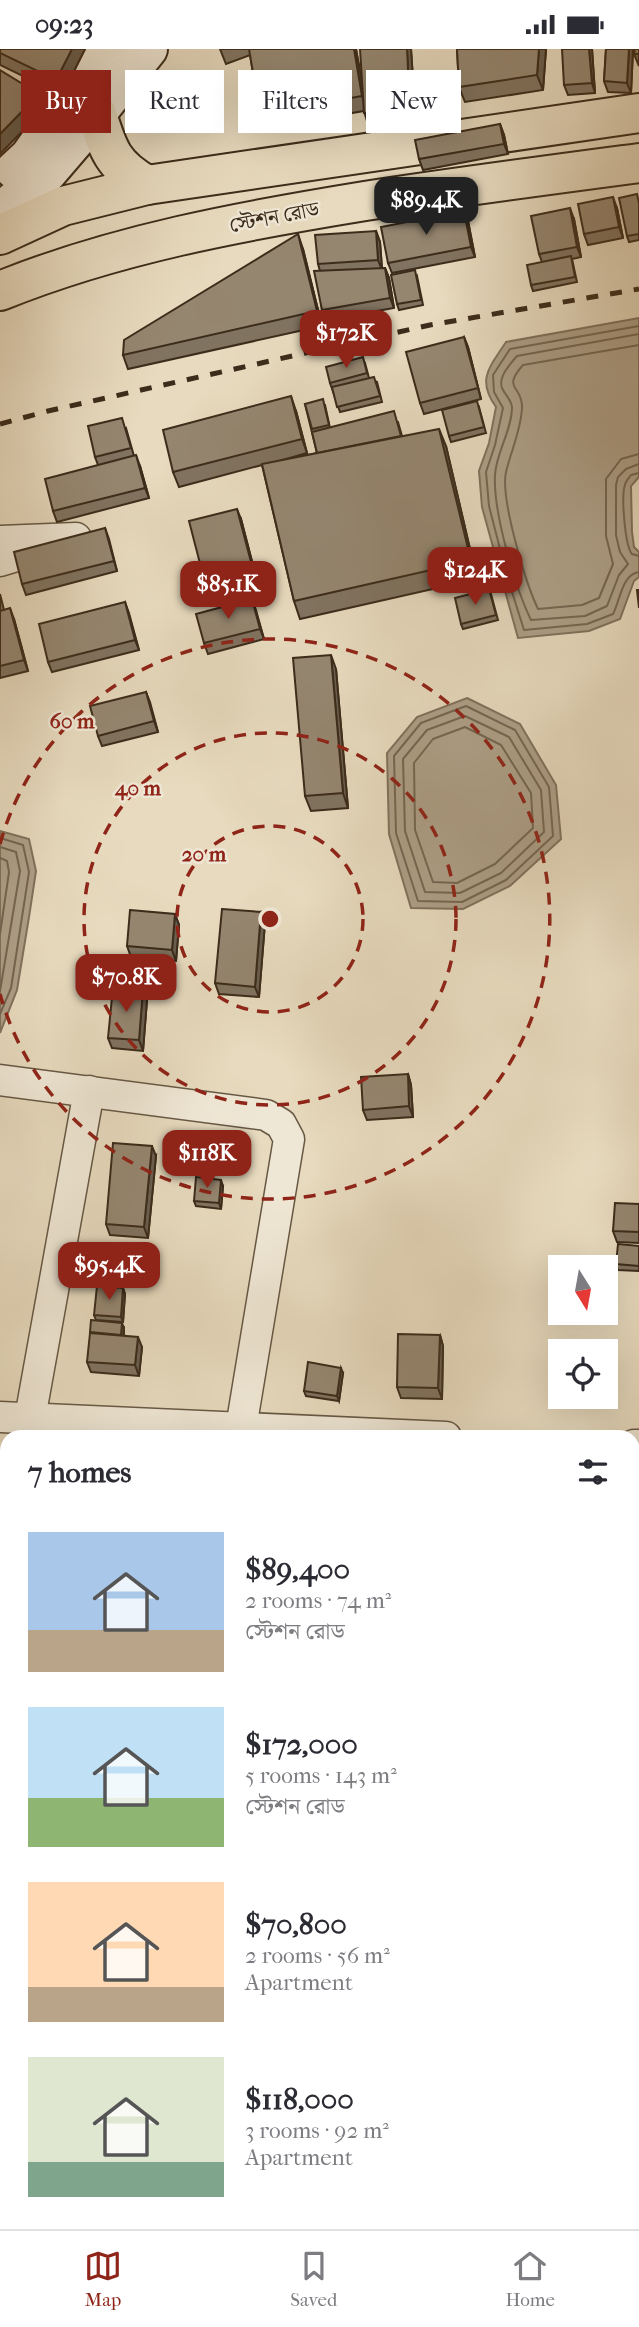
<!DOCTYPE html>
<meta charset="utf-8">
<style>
:root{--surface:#fff;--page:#f7f7f7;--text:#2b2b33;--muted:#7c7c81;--line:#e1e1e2;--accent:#8f2418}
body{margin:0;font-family:"IM FELL French Canon","Noto Serif Bengali",serif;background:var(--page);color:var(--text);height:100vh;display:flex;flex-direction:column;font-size:26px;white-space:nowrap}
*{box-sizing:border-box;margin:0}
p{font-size:23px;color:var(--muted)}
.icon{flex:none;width:38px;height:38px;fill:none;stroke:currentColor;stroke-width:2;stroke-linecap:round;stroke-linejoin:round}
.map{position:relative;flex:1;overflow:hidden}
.details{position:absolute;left:0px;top:1381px;width:640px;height:800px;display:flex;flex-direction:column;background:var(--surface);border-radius:21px 21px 0 0;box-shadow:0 7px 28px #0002}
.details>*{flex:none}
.banner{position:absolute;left:21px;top:21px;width:598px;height:63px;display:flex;gap:14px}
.needle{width:46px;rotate:169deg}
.fabs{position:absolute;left:548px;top:1206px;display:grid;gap:14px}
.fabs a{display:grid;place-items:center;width:70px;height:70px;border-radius:0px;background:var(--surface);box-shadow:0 7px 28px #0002;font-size:35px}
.price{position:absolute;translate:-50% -60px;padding:0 16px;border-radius:14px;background:var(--accent);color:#fff;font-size:23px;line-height:46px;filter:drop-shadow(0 2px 4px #0008)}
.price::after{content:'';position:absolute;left:50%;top:42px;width:21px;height:16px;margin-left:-10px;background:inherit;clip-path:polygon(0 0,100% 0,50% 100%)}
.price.current{background:#222;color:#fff}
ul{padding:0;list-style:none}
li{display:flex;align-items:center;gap:21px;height:175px;padding:0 28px}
li span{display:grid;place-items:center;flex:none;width:196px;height:140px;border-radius:0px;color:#555}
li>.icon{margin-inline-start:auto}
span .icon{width:84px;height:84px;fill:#fffc;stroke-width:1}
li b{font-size:30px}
h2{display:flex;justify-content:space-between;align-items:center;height:84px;padding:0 28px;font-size:30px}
.tag{padding:0 24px;border-radius:0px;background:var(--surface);box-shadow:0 7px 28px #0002;font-size:24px;line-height:63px}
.tag.current{background:var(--accent);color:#fff}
.status{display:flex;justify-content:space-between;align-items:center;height:49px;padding:0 35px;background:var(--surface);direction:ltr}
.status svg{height:19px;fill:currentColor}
.dock{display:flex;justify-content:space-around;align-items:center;height:98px;border-top:2px solid var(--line);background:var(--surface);font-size:19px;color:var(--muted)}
.dock a{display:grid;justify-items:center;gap:4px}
.dock .current{color:var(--accent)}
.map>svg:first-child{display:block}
.water{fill:#ad9f87;stroke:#80715c;stroke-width:2}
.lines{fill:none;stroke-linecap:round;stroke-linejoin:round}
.shore{stroke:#746651;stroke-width:2}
.minor-casing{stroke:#675844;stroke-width:33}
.secondary-casing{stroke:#3c2c1b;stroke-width:42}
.trunk-casing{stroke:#3c2c1b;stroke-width:42}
.minor{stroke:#efe7d5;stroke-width:30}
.secondary{stroke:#efe7d5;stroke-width:38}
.trunk{stroke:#e7dabe;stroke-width:38}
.rail{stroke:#3c2c1b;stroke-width:5;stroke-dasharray:12 12;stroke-linecap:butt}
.wall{fill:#807360;stroke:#3c2c1b;stroke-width:2}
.shaded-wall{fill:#685e4e;stroke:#3c2c1b;stroke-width:2}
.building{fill:#958670;stroke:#3c2c1b;stroke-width:2}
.ring{fill:none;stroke:#8f2418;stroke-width:3.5;stroke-dasharray:12 9}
.labels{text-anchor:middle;stroke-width:5;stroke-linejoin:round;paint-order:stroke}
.street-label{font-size:21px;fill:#3c2c1b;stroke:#efe7d5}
.centre{fill:#8f2418;stroke:#efe7d5;stroke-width:3.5}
.ring-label{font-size:21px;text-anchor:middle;font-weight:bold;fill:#8f2418;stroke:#efe7d5;stroke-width:5;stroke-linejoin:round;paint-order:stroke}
</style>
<div class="status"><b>09:23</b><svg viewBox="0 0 49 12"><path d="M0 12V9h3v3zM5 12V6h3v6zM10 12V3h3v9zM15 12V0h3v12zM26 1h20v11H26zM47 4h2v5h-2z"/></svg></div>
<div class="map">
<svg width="639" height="2180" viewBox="0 0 639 2180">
<rect width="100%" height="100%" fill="#e7dabe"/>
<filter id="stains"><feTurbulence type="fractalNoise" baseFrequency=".00286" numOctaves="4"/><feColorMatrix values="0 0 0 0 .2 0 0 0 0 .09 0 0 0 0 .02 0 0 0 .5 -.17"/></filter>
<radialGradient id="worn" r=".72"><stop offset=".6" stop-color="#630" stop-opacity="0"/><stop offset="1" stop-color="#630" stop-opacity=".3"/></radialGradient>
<!-- water -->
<g class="water">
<path d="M639 269V428L631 437 632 483 634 498 639 503V528L634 532 620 570 589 582 518 589 482 458 479 422 489 394 496 358C476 330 490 318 506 293Z"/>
<polygon points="467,649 520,675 556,736 561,790 510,837 463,860 411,859 389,785 387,704 417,668"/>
<polygon points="0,782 29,790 36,822 29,868 17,941 0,984"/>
<polygon points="185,2174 397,2174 398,2180 183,2180"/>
</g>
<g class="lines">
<!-- shore -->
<g class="shore">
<path d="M639 277 510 300 493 326 494 343 503 359 495 396 486 423 489 457 507 527 524 581 587 575 613 565C620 552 622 525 639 523"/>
<path d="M639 285 517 307C510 315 498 328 502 339 505 346 511 350 512 358 512 381 496 404 495 426 493 463 515 538 531 571L585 567 607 557 619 526 628 515 620 503 616 486V436L618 428 626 420 639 415"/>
<path d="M639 296 523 316C501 341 523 336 522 359 521 381 511 402 506 423 500 449 526 535 538 560L582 556 599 549 613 515 606 487V430L621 410 639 405"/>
<path d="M639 424 631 426C629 429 625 433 625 436 621 447 625 497 632 505L639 507"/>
<polygon points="466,657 515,681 549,738 553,787 506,831 462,853 418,852 396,784 394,707 421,674"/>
<polygon points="465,667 509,688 541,741 544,783 501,824 460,844 425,843 405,782 403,710 427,681"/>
<polygon points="465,678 501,696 531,744 533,779 495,815 457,834 433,833 415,781 414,714 433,690"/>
<polyline points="0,789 23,796 29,823 11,939 0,965"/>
<polyline points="0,798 16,803 20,822 0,942"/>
<polyline points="0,809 7,812 9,823 0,885"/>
</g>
<defs>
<g id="minor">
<polyline points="0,492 76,489 0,512"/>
<polyline points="0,1031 266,1066 281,1075 289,1090 241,1379"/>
<polyline points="0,1368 446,1388"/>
<polyline points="30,1369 89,1042"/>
<polyline points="634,1396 639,1396"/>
<polyline points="569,2180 570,2174"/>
</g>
<g id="secondary">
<polyline points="15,121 29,108 106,0"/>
<polyline points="0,164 47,124 77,89 148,0"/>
</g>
<g id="trunk">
<path d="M97 65C108 101 113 117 147 136"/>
<polyline points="0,186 63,157 147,136 639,64"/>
<path d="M0 242C116 195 242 172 365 152 456 138 548 126 639 114"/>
</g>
</defs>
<!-- minor casing -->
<use href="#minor" class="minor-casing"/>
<!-- secondary casing -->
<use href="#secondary" class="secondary-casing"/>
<!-- trunk casing -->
<use href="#trunk" class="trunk-casing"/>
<!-- minor -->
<use href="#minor" class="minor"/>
<!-- secondary -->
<use href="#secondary" class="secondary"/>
<!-- trunk -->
<use href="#trunk" class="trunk"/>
<!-- rail -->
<polyline class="rail" points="0,375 48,362 430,276 639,240"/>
</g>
<!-- wall -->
<g class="wall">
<polygon points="0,0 85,0 62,46 0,16"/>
<polygon points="220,0 356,0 362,34 411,0 416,76 369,79 364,62 265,79 260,65 250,6 226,15"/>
<polygon points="457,0 546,0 543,41 465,53 459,38"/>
<polygon points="592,0 595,44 568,46 564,36"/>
<polygon points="606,0 633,0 631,44 608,43 604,32"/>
<polygon points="634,5 639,5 639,17"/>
<polygon points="500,75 504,86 508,105 423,121 419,110"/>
<polygon points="639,150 639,191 629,193 627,187"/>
<polygon points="617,159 623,189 588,196 584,185"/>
<polygon points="574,170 581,208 572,210 577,233 533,242 531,236 542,213 539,205"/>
<polygon points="468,172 475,208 392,224 388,214"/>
<polygon points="376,182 380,193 382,219 385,219 389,229 394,259 326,271 322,261 320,222 318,215"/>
<polygon points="303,200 322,277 128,320 123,306"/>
<polygon points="417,227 423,256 399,261 397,255"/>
<polygon points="464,288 468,298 481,350 424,365 420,354"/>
<polygon points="365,314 369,329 377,333 382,353 340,363 330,334"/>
<polygon points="305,355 325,356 330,379 398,373 402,387 446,397 477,530 300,570 294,552 262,416 179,438 173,423 296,362 307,404 279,412 317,404"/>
<polygon points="479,358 486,384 451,393 449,387"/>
<polygon points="126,379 134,407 140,417 149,449 57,473 53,462 98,416 95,408"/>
<polygon points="241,470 255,524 207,536 203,526"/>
<polygon points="105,479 117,522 26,546 22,535"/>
<polygon points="0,545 4,561 14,570 28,622 0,629"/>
<polygon points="491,545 498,571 463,580 461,575"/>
<polygon points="252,550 264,590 208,605 204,594"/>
<polygon points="125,553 139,601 52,623 48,613"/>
<polygon points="336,620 348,759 311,762 305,747"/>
<polygon points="146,643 158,683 102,697 98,687"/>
<polygon points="261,863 265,874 259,948 219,945 215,934"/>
<polygon points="175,865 179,876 176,912 131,908 127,897"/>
<polygon points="147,951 143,1002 112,999 108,989"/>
<polygon points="408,1025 411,1036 413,1068 367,1071 363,1061"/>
<polygon points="156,1107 148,1189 110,1186 106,1175"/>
<polygon points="223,1137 221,1160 196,1157 194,1152"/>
<polygon points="639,1155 639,1194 617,1193 613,1182"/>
<polygon points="639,1197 639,1222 618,1221 616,1215"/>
<polygon points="123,1239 125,1245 123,1273 96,1271 94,1266"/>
<polygon points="124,1279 124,1286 142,1298 139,1327 91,1323 87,1313"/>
<polygon points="440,1286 443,1297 442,1350 401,1349 397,1338"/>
<polygon points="343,1324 339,1352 306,1347 304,1342"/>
<polygon points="639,1598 639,1670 638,1670 634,1658 634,1647"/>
<polygon points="634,1756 639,1757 639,1786 634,1785"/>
<rect x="634" y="1830" width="5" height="89"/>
</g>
<!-- shaded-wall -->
<g class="shaded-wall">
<polygon points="72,0 85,0 62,46 56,31"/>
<polygon points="354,0 356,0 367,61 362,47"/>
<polygon points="407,0 411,0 416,76 410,61"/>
<polygon points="539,0 546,0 543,41 537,26"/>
<polygon points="589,0 592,0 595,44 592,34"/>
<polygon points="629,0 633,0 631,44 627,34"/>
<polygon points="39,45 44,60 0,105 0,85"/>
<polygon points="500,75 504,86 508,105 504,95"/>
<polygon points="613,148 617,159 623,189 619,178"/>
<polygon points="570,159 574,170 581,208 577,198"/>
<polygon points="464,162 468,172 475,208 471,198"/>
<polygon points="376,182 380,193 382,221 378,211"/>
<polygon points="298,185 303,200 322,277 317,262"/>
<polygon points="385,219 389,229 394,259 390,249"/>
<polygon points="464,288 468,298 481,350 478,339"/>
<polygon points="291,347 296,362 307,404 302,390"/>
<polygon points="439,380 446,397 477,530 471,512"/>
<polygon points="136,406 140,417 149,449 145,439"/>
<polygon points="237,460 241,470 255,524 251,513"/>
<polygon points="105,479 109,490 117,522 114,512"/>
<polygon points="252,550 256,561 264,590 260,580"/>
<polygon points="125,553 129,564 139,601 135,591"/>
<polygon points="10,559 14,570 28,622 24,611"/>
<polygon points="331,606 336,620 348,759 343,744"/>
<polygon points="146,643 150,653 158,683 154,672"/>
<polygon points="261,863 265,874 259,948 255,938"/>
<polygon points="175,865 179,876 176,912 172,901"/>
<polygon points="143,940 147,951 143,1002 139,991"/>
<polygon points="408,1025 411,1036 413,1068 409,1057"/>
<polygon points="152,1097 156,1107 148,1189 144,1178"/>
<polygon points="221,1131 223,1137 221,1160 219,1154"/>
<polygon points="123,1239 125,1245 123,1273 121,1268"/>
<polygon points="122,1274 124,1279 123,1292 121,1286"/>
<polygon points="440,1286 443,1297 442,1350 438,1339"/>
<polygon points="138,1288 142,1298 139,1327 135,1316"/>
<polygon points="341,1319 343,1324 339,1352 337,1347"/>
<rect x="34" y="2174" width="5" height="6"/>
</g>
<!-- building -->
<g class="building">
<polygon points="0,0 72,0 56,31 0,4"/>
<polygon points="249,0 354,0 362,47 260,65"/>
<polygon points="360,0 407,0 410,61 364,64"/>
<polygon points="457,0 539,0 537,26 459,38"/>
<polygon points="562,0 589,0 592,34 564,36"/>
<polygon points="606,0 629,0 627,34 604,32"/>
<polygon points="635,0 639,0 639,5 634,5"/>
<polygon points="0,21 39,45 0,85"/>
<polygon points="500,75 504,95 419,110 415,91"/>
<polygon points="637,145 639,154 639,185 627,187 619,149"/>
<polygon points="613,148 619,178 584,185 578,155"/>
<polygon points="570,159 577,198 539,205 531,167"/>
<polygon points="464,162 471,198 388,214 381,178"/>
<polygon points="376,182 378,211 318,215 315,186"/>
<polygon points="298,185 317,262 123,306 124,291"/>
<polygon points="571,207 575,228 531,236 527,216"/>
<polygon points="385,219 390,249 322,261 314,222"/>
<polygon points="415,221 421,251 397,255 391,226"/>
<polygon points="464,288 478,339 420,354 406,303"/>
<polygon points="363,308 367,324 330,334 326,318"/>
<polygon points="374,328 380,347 337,358 332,338"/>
<polygon points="291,347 302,390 173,423 163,381"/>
<polygon points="323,350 329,376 312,380 305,355"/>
<polygon points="477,352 484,378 449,387 442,361"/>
<polygon points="394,362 401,387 317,404 312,383"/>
<polygon points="122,369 131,399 95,408 88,377"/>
<polygon points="439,380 471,512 294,552 262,415"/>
<polygon points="136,406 145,439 53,462 45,430"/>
<polygon points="237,460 251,513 203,526 189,472"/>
<polygon points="105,479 114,512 22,535 14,503"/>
<polygon points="489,540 496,566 461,575 455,549"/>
<polygon points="637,541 639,541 639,559"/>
<polygon points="252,550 260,580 204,594 196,565"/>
<polygon points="125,553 135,591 48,613 39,575"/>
<polygon points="10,559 24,611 0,617 0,562"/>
<polygon points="331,606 343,744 305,747 293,609"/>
<polygon points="146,643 154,672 98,687 90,657"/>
<polygon points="222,860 261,863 255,938 215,934"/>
<polygon points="130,861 175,865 172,901 127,897"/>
<polygon points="113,938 143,940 139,991 108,989"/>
<polygon points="408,1025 409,1057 363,1061 361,1028"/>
<polygon points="113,1094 152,1097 144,1178 106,1175"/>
<polygon points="196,1128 221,1131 219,1154 194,1152"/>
<polygon points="615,1154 639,1155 639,1183 613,1182"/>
<polygon points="618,1195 639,1197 639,1217 616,1215"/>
<polygon points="97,1237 123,1239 121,1268 94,1266"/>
<polygon points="91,1271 122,1274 121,1286 90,1283"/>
<polygon points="90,1284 138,1288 135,1316 87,1313"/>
<polygon points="398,1285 440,1286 438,1339 397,1338"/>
<polygon points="308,1313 341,1319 337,1347 304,1342"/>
<polygon points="639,1598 639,1656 634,1656 634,1647"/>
<polygon points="634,1756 639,1757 639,1781 634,1780"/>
<rect x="634" y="1830" width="5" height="75"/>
<polygon points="0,2106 7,2107 7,2174 34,2174 34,2180 0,2180"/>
</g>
<!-- distance rings -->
<g class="ring">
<circle cx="270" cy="870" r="93"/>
<circle cx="270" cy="870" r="186"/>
<path d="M0 795A280 280 0 1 1 0 945"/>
</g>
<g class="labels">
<!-- street labels -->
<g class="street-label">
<text transform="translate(274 168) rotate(-11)" y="7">স্টেশন রোড</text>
</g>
</g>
<circle cx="270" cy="870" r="10" class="centre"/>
<g class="ring-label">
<text x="72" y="679">60 m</text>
<text x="138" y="746">40 m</text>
<text x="204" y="812">20 m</text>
</g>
<rect width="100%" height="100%" filter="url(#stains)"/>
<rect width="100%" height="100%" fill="url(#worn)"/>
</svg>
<div class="fabs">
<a><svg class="needle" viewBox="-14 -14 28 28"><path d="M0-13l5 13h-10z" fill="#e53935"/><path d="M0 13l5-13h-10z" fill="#7c7c81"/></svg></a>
<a><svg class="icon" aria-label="locate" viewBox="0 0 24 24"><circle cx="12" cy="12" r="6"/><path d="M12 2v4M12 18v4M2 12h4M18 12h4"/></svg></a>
</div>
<b class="price current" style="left:426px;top:188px">$89.4K</b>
<b class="price" style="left:346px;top:321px">$172K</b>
<b class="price" style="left:475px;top:558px">$124K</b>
<b class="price" style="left:228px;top:572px">$85.1K</b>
<b class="price" style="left:126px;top:965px">$70.8K</b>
<b class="price" style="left:207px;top:1141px">$118K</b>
<b class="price" style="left:109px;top:1253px">$95.4K</b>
<div class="banner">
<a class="tag current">Buy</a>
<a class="tag">Rent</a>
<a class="tag">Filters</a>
<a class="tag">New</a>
</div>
<section class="details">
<h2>7 homes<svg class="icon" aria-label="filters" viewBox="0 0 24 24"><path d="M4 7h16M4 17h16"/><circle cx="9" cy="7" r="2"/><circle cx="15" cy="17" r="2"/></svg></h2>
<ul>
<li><span style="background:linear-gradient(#a9c7e8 70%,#b9a48a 0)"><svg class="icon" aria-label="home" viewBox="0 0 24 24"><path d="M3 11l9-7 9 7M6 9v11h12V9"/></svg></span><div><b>$89,400</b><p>2 rooms · 74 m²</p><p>স্টেশন রোড</p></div></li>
<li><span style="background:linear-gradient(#bfe0f5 65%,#8fb573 0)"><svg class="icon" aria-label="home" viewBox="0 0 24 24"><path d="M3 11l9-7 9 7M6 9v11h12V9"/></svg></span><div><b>$172,000</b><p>5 rooms · 143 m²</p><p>স্টেশন রোড</p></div></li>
<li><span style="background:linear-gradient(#ffd9b3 75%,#b9a48a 0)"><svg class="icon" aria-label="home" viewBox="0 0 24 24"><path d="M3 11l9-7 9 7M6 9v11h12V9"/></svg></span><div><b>$70,800</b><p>2 rooms · 56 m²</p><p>Apartment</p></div></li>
<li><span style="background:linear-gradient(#dfe7d0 75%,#7fa58c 0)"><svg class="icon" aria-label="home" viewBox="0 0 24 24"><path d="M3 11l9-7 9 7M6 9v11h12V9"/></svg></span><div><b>$118,000</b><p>3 rooms · 92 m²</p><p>Apartment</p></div></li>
</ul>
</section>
</div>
<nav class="dock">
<a class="current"><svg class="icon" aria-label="map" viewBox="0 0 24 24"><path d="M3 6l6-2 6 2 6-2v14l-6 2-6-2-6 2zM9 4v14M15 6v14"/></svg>Map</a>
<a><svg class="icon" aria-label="saved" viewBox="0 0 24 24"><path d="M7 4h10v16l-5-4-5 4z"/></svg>Saved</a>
<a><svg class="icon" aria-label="home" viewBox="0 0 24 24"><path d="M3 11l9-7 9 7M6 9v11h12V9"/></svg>Home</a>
</nav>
